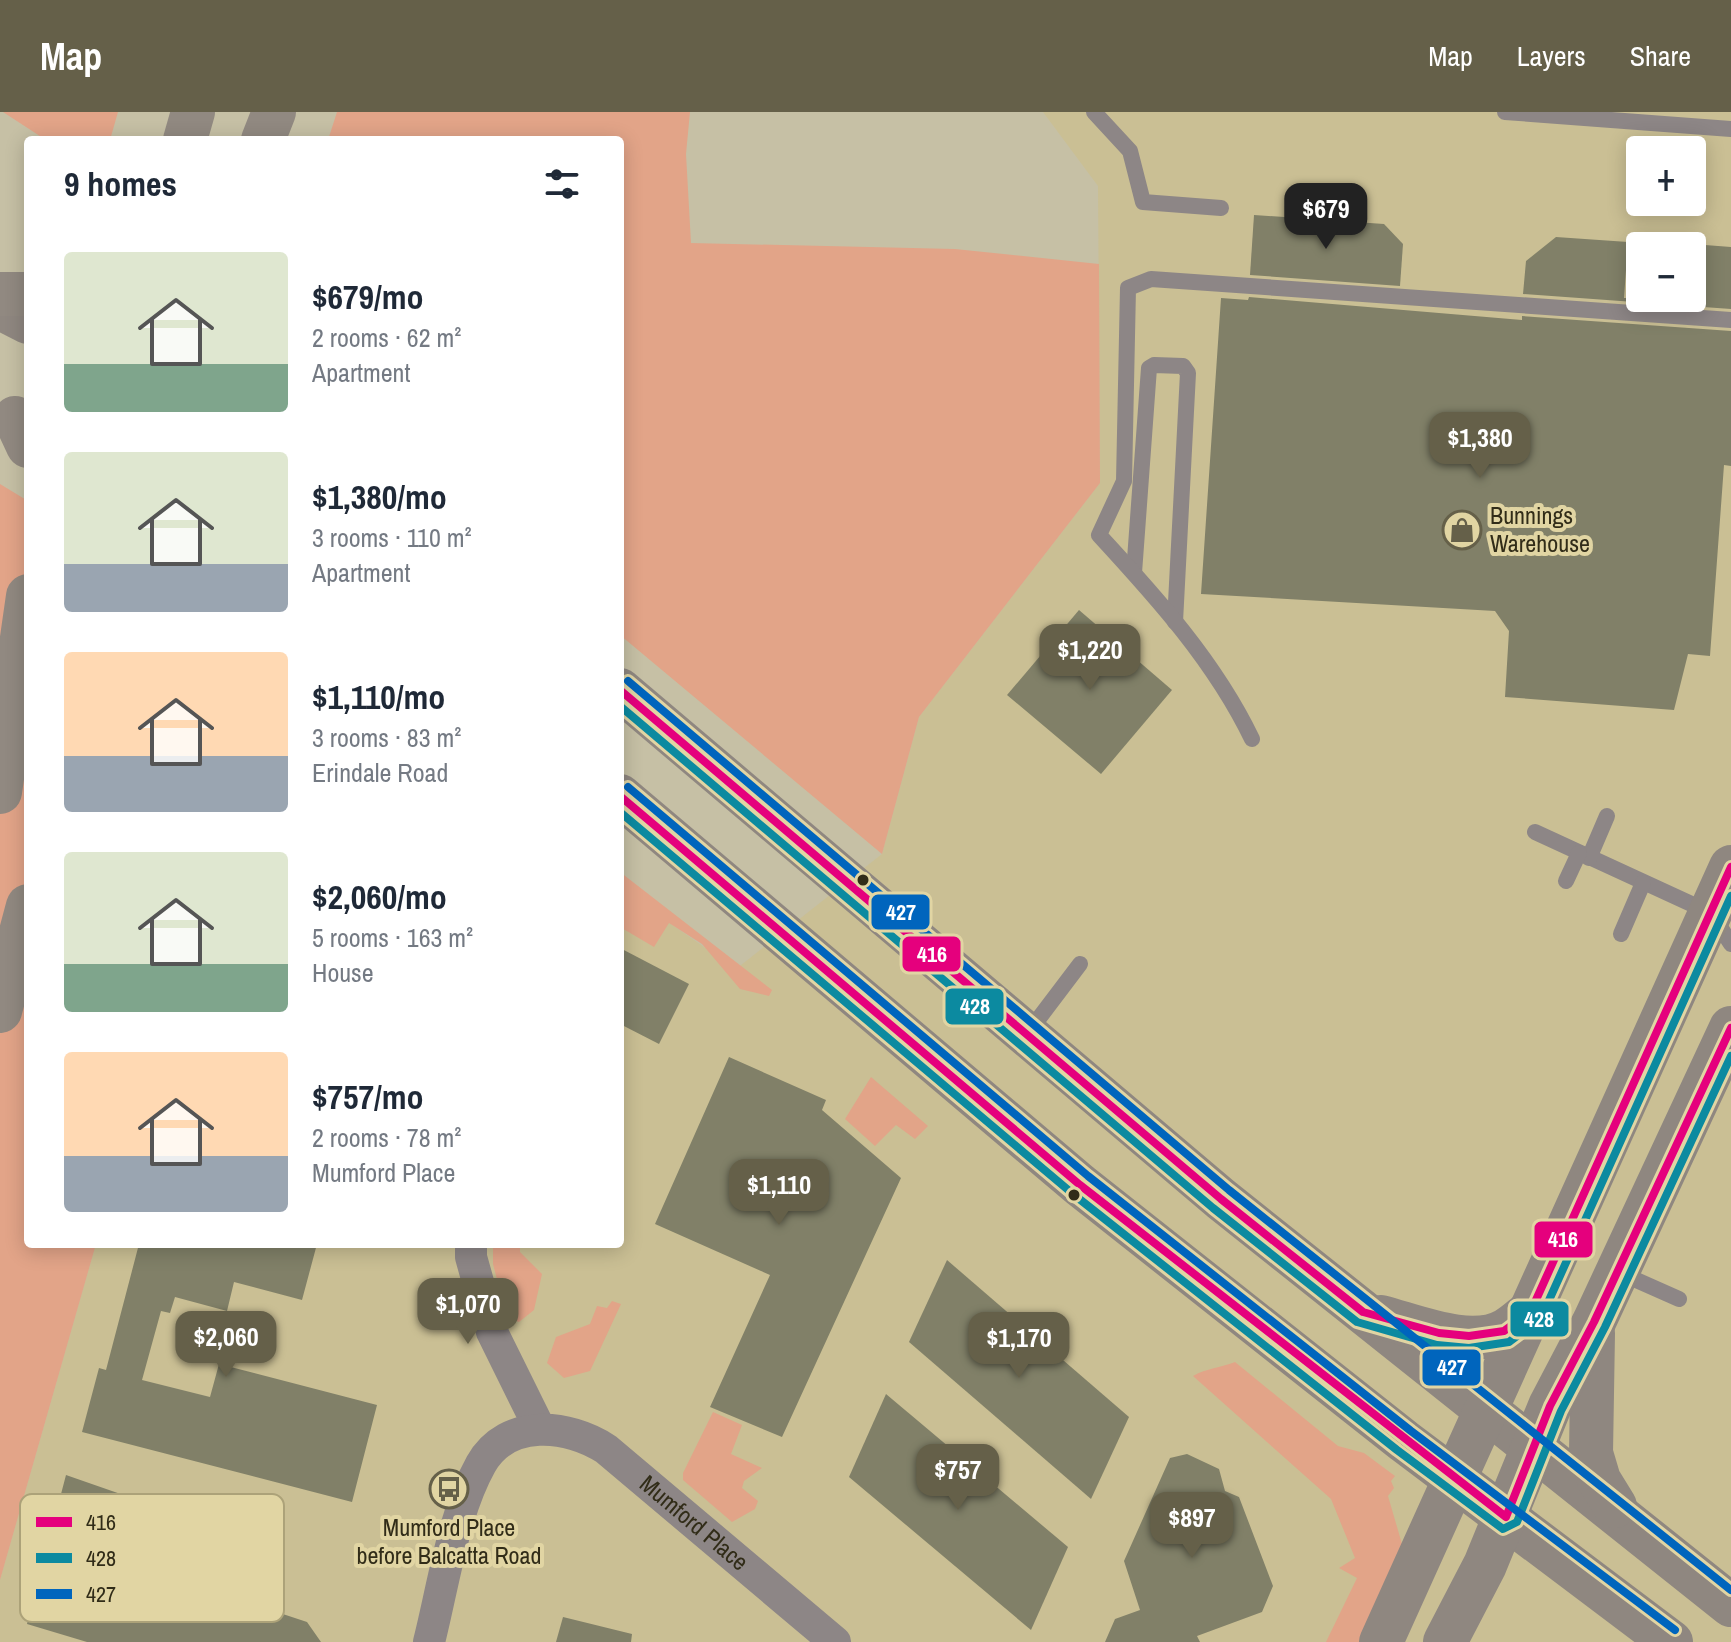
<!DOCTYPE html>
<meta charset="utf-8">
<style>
:root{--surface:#fff;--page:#f2f2f3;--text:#1f2937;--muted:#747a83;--accent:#656049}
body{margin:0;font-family:"Archivo Narrow",sans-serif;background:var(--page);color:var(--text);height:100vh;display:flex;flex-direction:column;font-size:30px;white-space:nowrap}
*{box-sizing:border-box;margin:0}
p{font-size:26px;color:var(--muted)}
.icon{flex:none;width:44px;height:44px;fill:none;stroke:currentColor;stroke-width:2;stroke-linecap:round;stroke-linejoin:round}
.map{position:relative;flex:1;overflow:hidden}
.drawer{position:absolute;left:24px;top:24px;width:600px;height:1112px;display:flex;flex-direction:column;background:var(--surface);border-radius:8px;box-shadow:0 4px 20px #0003}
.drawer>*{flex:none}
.buttons{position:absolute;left:1626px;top:24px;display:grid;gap:16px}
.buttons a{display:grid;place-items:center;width:80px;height:80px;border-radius:8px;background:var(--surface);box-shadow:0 4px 20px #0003;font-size:40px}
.price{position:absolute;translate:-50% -68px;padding:0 18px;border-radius:16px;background:var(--accent);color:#fff;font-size:26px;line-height:52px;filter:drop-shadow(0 2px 4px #0008)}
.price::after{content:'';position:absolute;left:50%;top:48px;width:24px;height:18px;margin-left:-12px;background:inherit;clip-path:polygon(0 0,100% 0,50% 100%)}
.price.active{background:#222;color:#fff}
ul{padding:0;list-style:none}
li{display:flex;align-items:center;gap:24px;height:200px;padding:0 40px}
li span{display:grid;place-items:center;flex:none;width:224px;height:160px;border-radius:8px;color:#555}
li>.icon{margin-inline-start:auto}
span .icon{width:96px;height:96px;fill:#fffc;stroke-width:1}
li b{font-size:34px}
h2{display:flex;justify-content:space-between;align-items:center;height:96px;padding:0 40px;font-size:34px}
header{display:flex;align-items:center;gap:48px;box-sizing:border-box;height:112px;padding:0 40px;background:var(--accent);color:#fff}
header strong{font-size:38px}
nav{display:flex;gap:44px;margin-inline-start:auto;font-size:28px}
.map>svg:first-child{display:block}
.built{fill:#cabf94;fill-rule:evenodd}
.green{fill:#e2a488}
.building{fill:#818068}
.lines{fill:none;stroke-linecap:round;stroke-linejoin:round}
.service{stroke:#8d8686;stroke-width:16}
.minor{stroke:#8d8686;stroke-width:32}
.primary{stroke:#8f8780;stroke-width:44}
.trunk{stroke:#918981;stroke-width:44}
.bus-1-casing{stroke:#e1d5a3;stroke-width:14}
.bus-2-casing{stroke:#e1d5a3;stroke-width:14}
.bus-3-casing{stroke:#e1d5a3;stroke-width:14}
.bus-1{stroke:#e5007d;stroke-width:8}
.bus-2{stroke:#0c8aa0;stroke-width:8}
.bus-3{stroke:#0065bd;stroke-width:8}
.bus-dot{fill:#312c18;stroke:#e1d5a3;stroke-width:3}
.labels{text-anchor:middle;stroke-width:8;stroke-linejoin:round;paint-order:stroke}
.poi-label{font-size:24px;fill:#312c18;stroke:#e1d5a3;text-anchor:start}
.street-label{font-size:24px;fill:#312c18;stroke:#e1d5a3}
.key{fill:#e1d5a3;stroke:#aca279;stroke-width:2}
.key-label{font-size:22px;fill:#312c18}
.line-badge{stroke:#e1d5a3;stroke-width:3}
.badge-label{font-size:22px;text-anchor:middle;font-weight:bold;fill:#fff}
</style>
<header>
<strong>Map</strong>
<nav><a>Map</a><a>Layers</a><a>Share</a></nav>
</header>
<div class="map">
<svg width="1731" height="1530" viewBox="0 0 1731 1530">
<rect width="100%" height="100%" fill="#c6c0a5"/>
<!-- built -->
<path class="built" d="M1043 0H1731V1530H0V1468L96 1132H620V777L736 857 882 742 919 605 1100 371 1098 74ZM1640 38H1692V90H1640ZM1640 134H1692V186H1640Z"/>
<!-- green -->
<g class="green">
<polygon points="3,0 118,0 110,28 46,28"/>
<polygon points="337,0 690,0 686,42 691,131 955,137 1099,152 1100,371 919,605 882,742 620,523 620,28 328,28"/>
<polygon points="0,372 28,389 28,1132 96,1132 0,1468"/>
<polygon points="620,760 772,878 769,884 740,877 702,832 669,811 654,835 620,815"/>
<polygon points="871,965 928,1014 915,1027 896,1013 875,1034 845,1007"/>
<polygon points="493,1132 520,1132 520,1140 542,1162 534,1198 519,1210 507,1205 493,1152"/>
<polygon points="612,1189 621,1192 590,1259 564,1266 547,1251 556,1225 590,1212 597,1194 607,1196"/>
<path d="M1235 1250 1338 1334 1364 1341 1395 1364 1391 1369 1394 1376 1388 1384 1402 1432 1362 1530H1326L1357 1466 1339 1456 1355 1446 1331 1387 1193 1264C1207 1256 1220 1256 1235 1250Z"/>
<polygon points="713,1300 742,1313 731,1342 762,1356 744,1369 742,1376 758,1389 755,1397 732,1410 683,1368 683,1361"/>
</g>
<!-- building -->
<g class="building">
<polygon points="1254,103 1384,112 1403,132 1400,174 1250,163"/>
<polygon points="1556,125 1628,130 1624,186 1692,186 1692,132 1731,135 1731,197 1523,182 1526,149"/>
<polygon points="1249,185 1522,208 1522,204 1731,219 1731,354 1724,353 1710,544 1688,542 1674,598 1505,585 1509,519 1495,499 1201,482 1221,186 1248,188"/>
<polygon points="1079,498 1172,578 1101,662 1007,583"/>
<polygon points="620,836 689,872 659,932 620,912"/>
<polygon points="729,945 826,988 822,998 901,1066 782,1325 710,1295 770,1163 655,1112"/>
<polygon points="139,1132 317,1132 302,1188 234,1170 227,1199 175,1185 170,1201 161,1199 142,1268 210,1285 219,1252 377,1293 352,1390 82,1320 99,1256 106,1258"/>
<polygon points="947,1148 1129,1305 1091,1387 909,1230"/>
<polygon points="886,1282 1068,1435 1031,1518 849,1365"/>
<polygon points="1187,1342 1219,1357 1225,1379 1239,1385 1273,1474 1262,1500 1197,1524 1200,1530 1105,1530 1115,1507 1140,1498 1124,1449 1170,1346"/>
<polygon points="66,1363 155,1394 138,1454 307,1510 321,1530 87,1530 27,1512"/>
<polygon points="563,1505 632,1522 631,1530 556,1530"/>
</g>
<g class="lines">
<!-- service -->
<g class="service">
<polyline points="1094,0 1130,39 1143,90 1221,96"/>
<polyline points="1505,0 1731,17"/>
<polyline points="1134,461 1149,256 1154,253 1183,254 1188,261 1175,510"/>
<path d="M1252 627C1215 550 1157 486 1099 423L1124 369 1128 176 1151 167 1731 208"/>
<polyline points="1535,720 1711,801 1731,832"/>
<polyline points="1589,746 1607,704"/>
<polyline points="1566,769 1579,741"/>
<polyline points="1621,822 1643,771"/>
<polyline points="1027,922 1080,852"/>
<polyline points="1618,1160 1679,1187"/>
</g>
<!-- minor -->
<g class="minor">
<polyline points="471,1132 471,1145 492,1220 540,1317"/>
<path id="s1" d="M429 1530C443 1475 453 1402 481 1352 507 1306 568 1312 606 1337L835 1530"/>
</g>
<!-- primary -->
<g class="primary">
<polyline points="0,196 28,210"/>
<polyline points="620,578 1221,1087 1731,1493"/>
<polyline points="620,684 1080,1073 1404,1329 1671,1530"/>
<path d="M1381 1205C1416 1214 1471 1238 1506 1218 1515 1213 1523 1205 1531 1199"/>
<polyline points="1593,1221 1591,1341 1599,1368 1615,1394"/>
<polyline points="1381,1530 1731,755"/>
<polyline points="1445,1530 1485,1453 1550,1294 1594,1210 1731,916"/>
</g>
<!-- trunk -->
<g class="trunk">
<polyline points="185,28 193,0"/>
<polyline points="263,28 274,0"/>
<polyline points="0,182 28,182"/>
<polyline points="15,306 28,334"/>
<polyline points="0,680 28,484"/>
<polyline points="0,899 28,794"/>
</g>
<defs>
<g id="bus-1">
<polyline points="620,578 1221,1087 1363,1200 1439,1221 1469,1224 1504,1219 1531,1199 1731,755"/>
<polyline points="620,684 1080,1073 1506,1405 1550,1294 1594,1210 1731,916"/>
</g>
<g id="bus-2">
<polyline points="620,594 1213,1096 1357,1210 1437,1233 1469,1236 1509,1230 1541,1206 1731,784"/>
<polyline points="620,700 1073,1082 1397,1338 1503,1417 1517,1410 1561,1299 1605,1215 1731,944"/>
</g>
<g id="bus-3">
<polyline points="628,569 1229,1078 1731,1478"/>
<polyline points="628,675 1088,1064 1411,1319 1675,1518"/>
</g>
</defs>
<!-- bus-1 casing -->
<use href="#bus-1" class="bus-1-casing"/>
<!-- bus-2 casing -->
<use href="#bus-2" class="bus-2-casing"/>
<!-- bus-3 casing -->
<use href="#bus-3" class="bus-3-casing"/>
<!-- bus-1 -->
<use href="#bus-1" class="bus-1"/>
<!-- bus-2 -->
<use href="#bus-2" class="bus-2"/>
<!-- bus-3 -->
<use href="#bus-3" class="bus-3"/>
</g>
<!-- icons -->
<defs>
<symbol id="shop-ring" viewBox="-11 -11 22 22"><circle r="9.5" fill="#e1d5a3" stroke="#656049" stroke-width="1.5"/><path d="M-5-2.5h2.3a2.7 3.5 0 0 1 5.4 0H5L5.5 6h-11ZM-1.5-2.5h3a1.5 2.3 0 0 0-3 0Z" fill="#656049"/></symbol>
<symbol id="bus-ring" viewBox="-11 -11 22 22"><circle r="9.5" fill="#e1d5a3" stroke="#656049" stroke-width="1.5"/><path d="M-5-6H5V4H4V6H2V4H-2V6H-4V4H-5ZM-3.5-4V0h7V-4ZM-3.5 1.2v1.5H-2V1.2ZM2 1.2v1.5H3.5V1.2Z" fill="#656049"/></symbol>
</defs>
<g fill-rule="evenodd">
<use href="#shop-ring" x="1440" y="396" width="44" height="44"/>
<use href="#bus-ring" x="427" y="1355" width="44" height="44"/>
</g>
<!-- markers -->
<g class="bus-dot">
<circle cx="863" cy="768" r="7"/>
<circle cx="1074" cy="1083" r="7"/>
</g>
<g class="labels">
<!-- poi labels -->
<g class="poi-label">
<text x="1490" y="412">Bunnings<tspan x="1490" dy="28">Warehouse</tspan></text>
<text x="449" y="1424" text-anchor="middle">Mumford Place<tspan x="449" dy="28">before Balcatta Road</tspan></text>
</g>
<!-- street labels -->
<g class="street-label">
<text dy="8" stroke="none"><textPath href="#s1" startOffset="442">Mumford Place</textPath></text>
</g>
</g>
<!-- legend -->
<rect x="20" y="1382" width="264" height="128" rx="12" class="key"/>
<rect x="36" y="1405" width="36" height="10" fill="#e5007d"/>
<rect x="36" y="1441" width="36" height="10" fill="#0c8aa0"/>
<rect x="36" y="1477" width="36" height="10" fill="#0065bd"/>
<g class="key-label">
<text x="86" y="1418">416</text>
<text x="86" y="1454">428</text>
<text x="86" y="1490">427</text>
</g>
<g class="line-badge">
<rect x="870" y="781" width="61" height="38" rx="8" fill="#0065bd"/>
<rect x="901" y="823" width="61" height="38" rx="8" fill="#e5007d"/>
<rect x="944" y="875" width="61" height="39" rx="8" fill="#0c8aa0"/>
<rect x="1533" y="1108" width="61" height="39" rx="8" fill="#e5007d"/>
<rect x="1509" y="1188" width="61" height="38" rx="8" fill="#0c8aa0"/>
<rect x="1421" y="1236" width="61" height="39" rx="8" fill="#0065bd"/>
</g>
<g class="badge-label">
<text x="901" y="808">427</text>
<text x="932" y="850">416</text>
<text x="975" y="902">428</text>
<text x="1563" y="1135">416</text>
<text x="1539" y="1215">428</text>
<text x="1452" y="1263">427</text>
</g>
</svg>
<div class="buttons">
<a>+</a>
<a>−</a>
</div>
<b class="price active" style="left:1326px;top:139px">$679</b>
<b class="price" style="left:1480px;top:368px">$1,380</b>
<b class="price" style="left:1090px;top:580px">$1,220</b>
<b class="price" style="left:779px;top:1115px">$1,110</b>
<b class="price" style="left:468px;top:1234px">$1,070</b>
<b class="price" style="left:226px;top:1267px">$2,060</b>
<b class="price" style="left:1019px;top:1268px">$1,170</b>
<b class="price" style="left:958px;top:1400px">$757</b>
<b class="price" style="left:1192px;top:1448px">$897</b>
<section class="drawer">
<h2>9 homes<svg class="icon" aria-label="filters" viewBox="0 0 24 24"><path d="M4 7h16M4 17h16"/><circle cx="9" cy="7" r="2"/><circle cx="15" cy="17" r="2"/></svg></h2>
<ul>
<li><span style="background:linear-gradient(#dfe7d0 70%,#7fa58c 0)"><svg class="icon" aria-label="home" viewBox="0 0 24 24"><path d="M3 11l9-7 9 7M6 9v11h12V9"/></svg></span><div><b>$679/mo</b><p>2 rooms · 62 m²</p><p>Apartment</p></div></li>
<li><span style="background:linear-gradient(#dfe7d0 70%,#9aa5b1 0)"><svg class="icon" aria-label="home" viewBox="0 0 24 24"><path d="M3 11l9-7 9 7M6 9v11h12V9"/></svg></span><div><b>$1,380/mo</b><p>3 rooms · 110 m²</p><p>Apartment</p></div></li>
<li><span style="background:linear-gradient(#ffd9b3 65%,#9aa5b1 0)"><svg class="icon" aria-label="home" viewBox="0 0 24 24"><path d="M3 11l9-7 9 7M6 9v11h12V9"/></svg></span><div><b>$1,110/mo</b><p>3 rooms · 83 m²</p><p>Erindale Road</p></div></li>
<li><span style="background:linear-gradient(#dfe7d0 70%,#7fa58c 0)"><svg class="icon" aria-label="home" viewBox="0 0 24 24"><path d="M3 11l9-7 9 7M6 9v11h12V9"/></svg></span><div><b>$2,060/mo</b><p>5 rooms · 163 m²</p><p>House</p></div></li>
<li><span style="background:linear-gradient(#ffd9b3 65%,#9aa5b1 0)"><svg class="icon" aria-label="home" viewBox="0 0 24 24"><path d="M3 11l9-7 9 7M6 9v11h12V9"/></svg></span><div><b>$757/mo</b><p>2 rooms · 78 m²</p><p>Mumford Place</p></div></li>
</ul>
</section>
</div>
